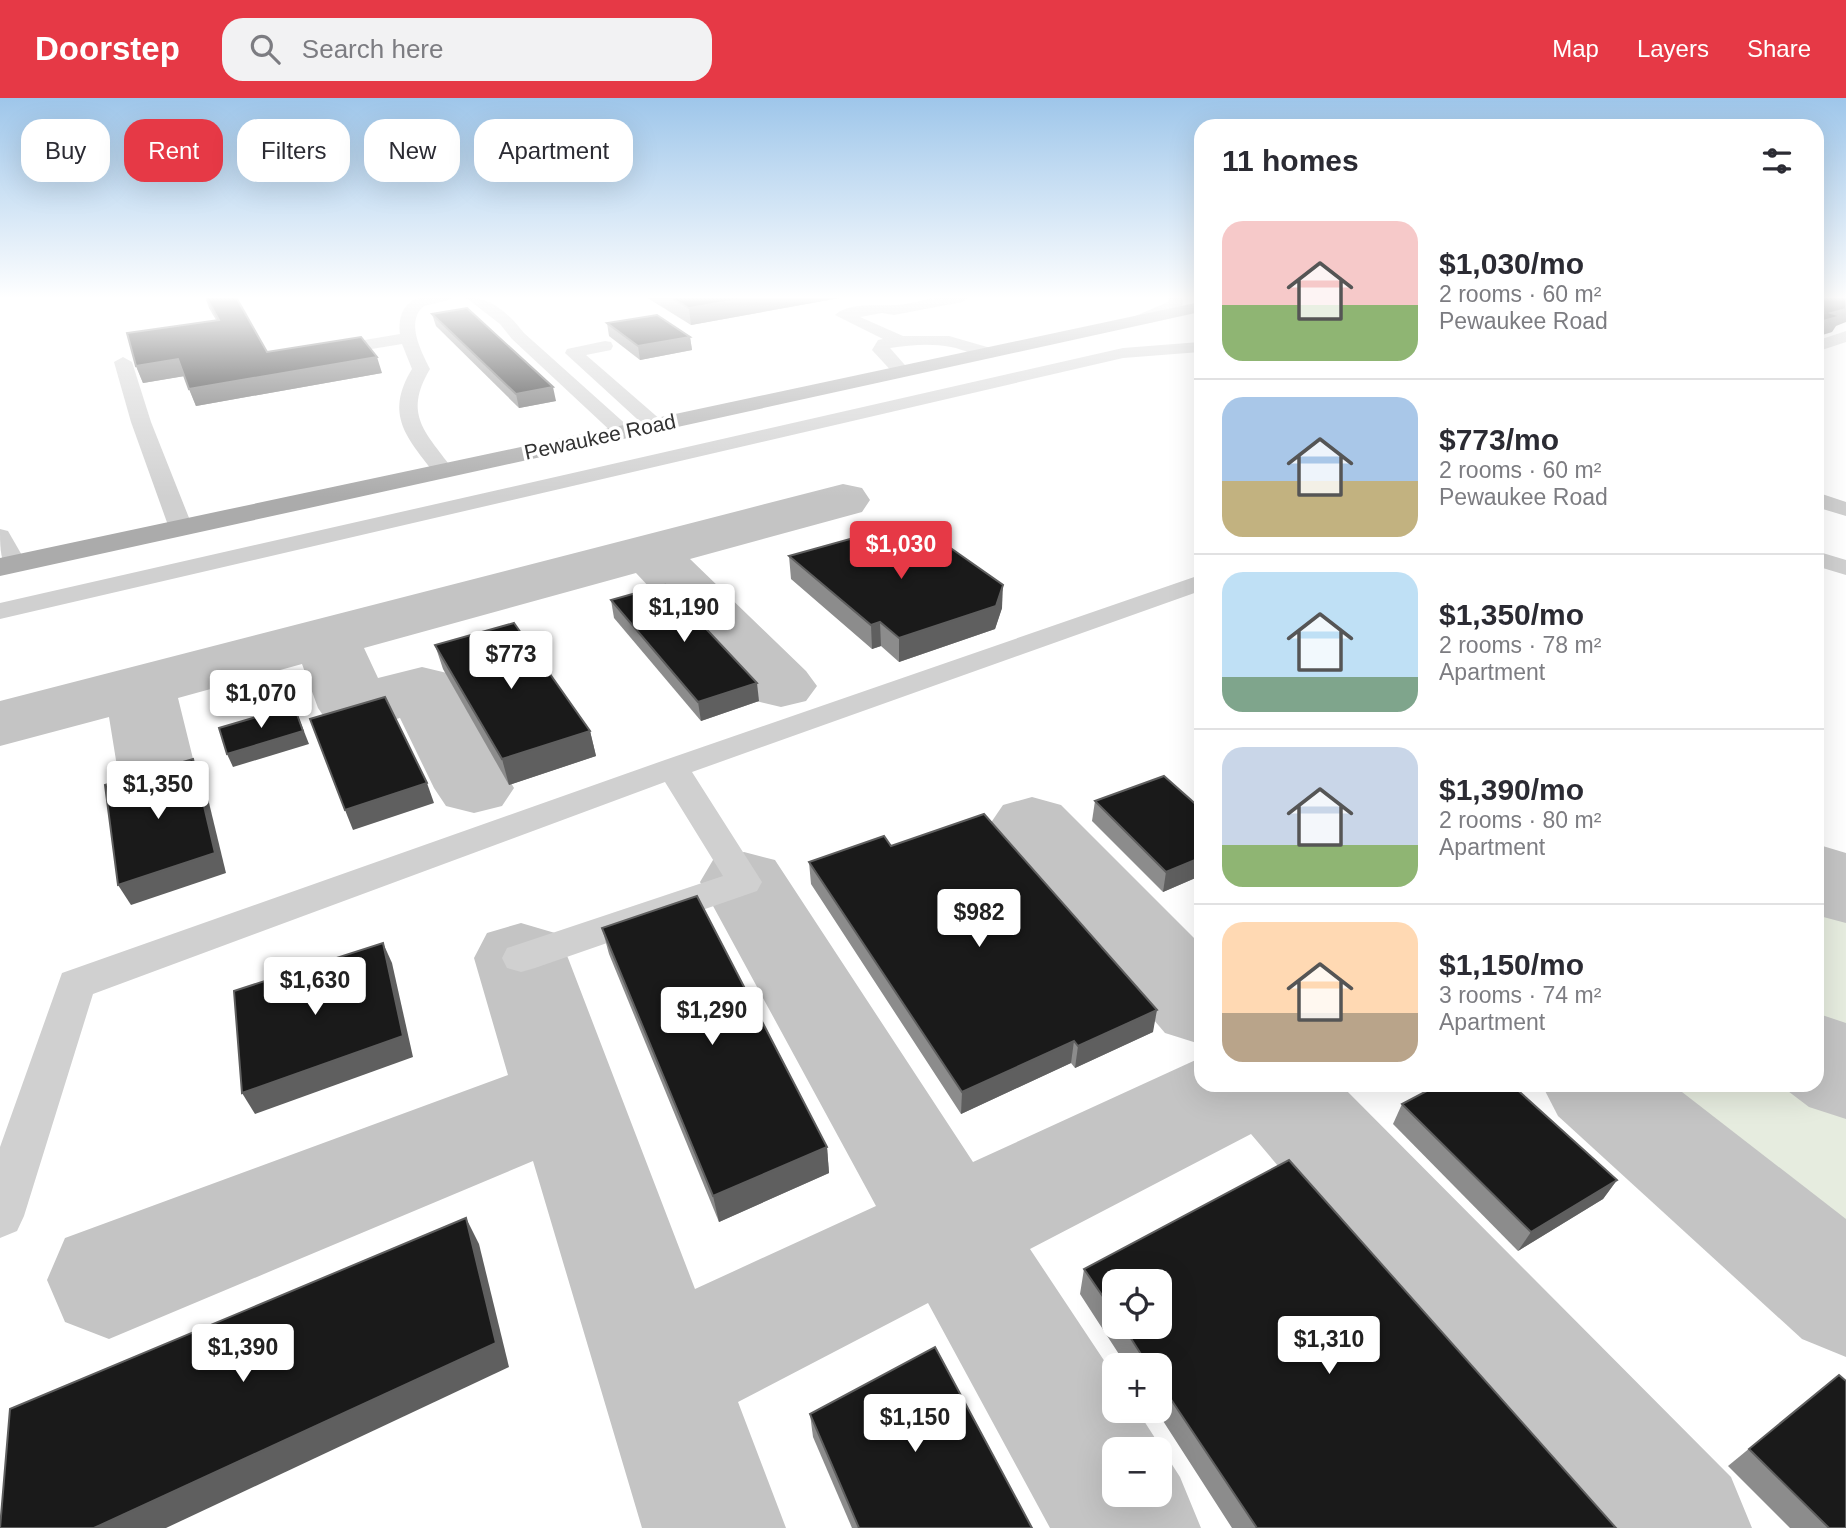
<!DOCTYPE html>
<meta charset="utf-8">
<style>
:root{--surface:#fff;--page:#f2f2f3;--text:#2b2b33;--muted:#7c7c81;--line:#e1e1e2;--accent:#e63946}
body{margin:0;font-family:Arial,sans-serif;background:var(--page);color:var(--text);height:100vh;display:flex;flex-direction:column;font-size:26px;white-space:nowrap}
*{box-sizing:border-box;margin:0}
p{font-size:23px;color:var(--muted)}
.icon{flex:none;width:38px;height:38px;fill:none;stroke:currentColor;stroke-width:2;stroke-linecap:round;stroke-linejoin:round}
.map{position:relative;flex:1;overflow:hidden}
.side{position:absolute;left:1194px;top:21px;width:630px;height:973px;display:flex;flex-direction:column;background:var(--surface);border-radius:21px;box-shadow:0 7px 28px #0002}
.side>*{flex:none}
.guide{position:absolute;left:21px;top:21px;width:665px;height:63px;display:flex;gap:14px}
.tools{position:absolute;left:1102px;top:1171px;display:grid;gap:14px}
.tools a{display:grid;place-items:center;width:70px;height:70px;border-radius:14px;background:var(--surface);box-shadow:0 7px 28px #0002;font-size:35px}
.price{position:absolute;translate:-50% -60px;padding:0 16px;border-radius:7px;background:#fff;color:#222;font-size:23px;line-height:46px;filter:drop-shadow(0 2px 4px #0008)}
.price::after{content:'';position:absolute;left:50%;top:42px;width:21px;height:16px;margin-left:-10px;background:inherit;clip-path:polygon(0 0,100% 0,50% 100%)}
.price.active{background:var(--accent);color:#fff}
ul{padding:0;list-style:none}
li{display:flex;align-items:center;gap:21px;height:175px;padding:0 28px}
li+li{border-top:2px solid var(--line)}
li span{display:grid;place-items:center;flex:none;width:196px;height:140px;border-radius:21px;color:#555}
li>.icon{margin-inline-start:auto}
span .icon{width:84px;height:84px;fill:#fffc;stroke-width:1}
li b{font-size:30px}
h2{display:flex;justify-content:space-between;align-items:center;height:84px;padding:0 28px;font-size:30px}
.pill{padding:0 24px;border-radius:21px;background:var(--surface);box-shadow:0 7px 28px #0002;font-size:24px;line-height:63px}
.pill.active{background:var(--accent);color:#fff}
header{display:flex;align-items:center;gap:42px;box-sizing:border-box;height:98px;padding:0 35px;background:var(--accent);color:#fff}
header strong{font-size:33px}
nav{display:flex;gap:38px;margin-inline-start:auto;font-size:24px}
.search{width:490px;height:63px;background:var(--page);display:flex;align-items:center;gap:18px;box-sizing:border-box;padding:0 24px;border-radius:21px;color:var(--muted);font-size:26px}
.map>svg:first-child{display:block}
.green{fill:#e6ecdf}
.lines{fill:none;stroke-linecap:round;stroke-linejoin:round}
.taxiway{fill:#c4c4c4;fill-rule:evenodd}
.minor{fill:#d0d0d0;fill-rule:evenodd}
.major{fill:#ababab;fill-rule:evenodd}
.wall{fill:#8c8c8c;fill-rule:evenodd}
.shaded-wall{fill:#5f5f5f}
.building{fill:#1a1a1a;stroke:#5f5f5f;stroke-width:2}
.labels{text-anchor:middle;stroke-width:7;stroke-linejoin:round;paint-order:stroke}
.far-street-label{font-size:21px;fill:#333;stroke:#fff}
</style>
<header>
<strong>Doorstep</strong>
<div class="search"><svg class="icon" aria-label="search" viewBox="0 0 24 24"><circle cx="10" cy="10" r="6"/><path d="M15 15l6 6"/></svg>Search here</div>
<nav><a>Map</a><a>Layers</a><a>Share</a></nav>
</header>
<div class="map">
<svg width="1846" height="1430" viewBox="0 0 1846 1430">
<rect width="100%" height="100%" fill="#fff"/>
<!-- green -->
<g class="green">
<polygon points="1817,795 1846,813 1846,960 1817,939"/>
<polygon points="1817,975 1846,996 1846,1173 1620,987 1816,987"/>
</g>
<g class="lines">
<!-- taxiway -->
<g class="taxiway">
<polygon points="843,386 862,390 870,402 862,414 690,461 806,573 817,588 806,603 781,609 756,603 636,475 364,550 378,580 422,569 447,575 514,690 502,708 474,715 446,708 434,690 400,620 355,632 329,626 318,610 302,566 178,600 201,693 189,711 161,718 133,711 121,693 109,619 0,648 0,603"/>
<polygon points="1032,699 1061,707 1200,846 1200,946 1165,935 1003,745 990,726 1003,707"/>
<polygon points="1816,746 1846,755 1846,825 1816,817"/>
<path d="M744 754 775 762 973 1064 1200 960V987H1341L1731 1379 1752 1430H1585L1251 1036 1030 1151 1115 1279V1312H1137L1180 1379 1201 1430H1050L928 1205 738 1304 786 1430H642L533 1063 109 1241 65 1224 47 1182 65 1140 508 977 474 860 487 835 521 825 555 835 568 860 695 1191 876 1108 700 784 713 762ZM1115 1351H1160V1396H1115Z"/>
<polygon points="1816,915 1846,925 1846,1021 1809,1009 1780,987 1816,987"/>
<polygon points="1542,987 1673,987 1846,1121 1846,1259 1802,1241 1558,1018"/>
</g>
<!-- minor -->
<g class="minor">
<path d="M420 199H452L449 202 424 208C405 223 421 253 430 271 402 318 427 335 454 373L450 377H436C407 340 384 317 412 271L402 246 323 259 315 254 323 249 400 236C398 219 403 205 420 199Z"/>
<path d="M465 199C491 199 508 215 524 235L630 330 633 334 630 338H616L512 241 500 226Z"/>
<path d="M939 199H970L962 204 894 217 882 215 860 219 903 238H949L994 251 996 255 994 259C980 262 965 251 951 249 931 245 910 247 890 250L911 274 908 278H896L872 252 878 242 883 241 835 217C848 204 878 208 895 207 909 207 925 201 939 199Z"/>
<path d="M1166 199H1182L1183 206C1173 218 1149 229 1133 225L1131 222 1133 219 1168 204Z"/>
<polygon points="1846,233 1846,244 1816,254 1816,243"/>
<polygon points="605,243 611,244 613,248 611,252 586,257 662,323 665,327 662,331 648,331 565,255 567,251"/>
<polygon points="1200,244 1200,254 1123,260 0,521 0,505 1123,250"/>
<polygon points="123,259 132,264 151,324 193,430 189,435 173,435 169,430 131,324 114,264"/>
<polygon points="1816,394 1846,404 1846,418 1816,409"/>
<path d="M0 431 8 433 27 466 24 471 15 473 6 471C0 459 0 446 0 431Z"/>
<polygon points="1816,453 1846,462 1846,477 1816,468"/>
<polygon points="1200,477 1200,493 692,674 762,784 757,793 535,870 521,874 507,870 502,860 507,850 723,778 665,684 93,896 24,1118 17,1133 0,1140 0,1049 62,875 662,663"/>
</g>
<!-- major -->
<polygon class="major" points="1200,204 1200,214 0,478 0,460"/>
</g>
<!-- wall -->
<g class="wall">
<polygon points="205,199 236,199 267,254 382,275 196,308 184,278 143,285 136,268 216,222 209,210"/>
<polygon points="646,199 845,199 691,227"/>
<polygon points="432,216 556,303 519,310 436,228"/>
<polygon points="607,225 690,239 692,252 640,262 609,238"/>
<polygon points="789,458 1002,510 995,531 899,564 881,548 872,551 791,481"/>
<polygon points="611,502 759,603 701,623 614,520"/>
<polygon points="435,547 590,633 596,658 509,687 443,571"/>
<polygon points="1095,703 1200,710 1200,778 1163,794 1092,723"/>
<polygon points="891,748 1153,934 1075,970 1071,965 961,1016 811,786 809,764"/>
<polygon points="602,830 827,1049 829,1075 719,1124 609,856"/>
<polygon points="1402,1006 1617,1082 1603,1101 1518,1153 1393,1026"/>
<path d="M1289 1062 1616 1430H1232L1156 1312H1160V1267H1126L1080 1196 1084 1171ZM1115 1183H1160V1228H1115Z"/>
<polygon points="1839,1277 1846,1430 1790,1430 1728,1368"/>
<polygon points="810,1316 1032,1430 852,1430 813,1339"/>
</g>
<!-- shaded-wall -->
<g class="shaded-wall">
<polygon points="754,199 845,199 691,227 689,210"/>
<polygon points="1846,211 1846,224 1836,228 1832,234 1816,239 1816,225 1831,215"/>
<polygon points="690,239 692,252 640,262 638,248"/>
<polygon points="377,259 382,275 196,308 189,291"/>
<polygon points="178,261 185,278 143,285 136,268"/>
<polygon points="553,289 556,303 519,310 516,296"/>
<polygon points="1003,487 1002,510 995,531 899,564 899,540"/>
<polygon points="880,524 881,548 872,551 871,527"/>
<polygon points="757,585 759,603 701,623 698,604"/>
<polygon points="294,608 309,646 233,669 227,656"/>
<polygon points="590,633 596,658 509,687 502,661"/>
<polygon points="193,661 203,680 226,775 131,807 118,787"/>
<polygon points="427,685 434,705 353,732 345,712"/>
<polygon points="1200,760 1200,778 1163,794 1166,774"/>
<polygon points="383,845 392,865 413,959 255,1016 242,995"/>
<polygon points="1157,912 1153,934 1075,970 1078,948"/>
<polygon points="1074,943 1071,965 961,1016 962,994"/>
<polygon points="827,1049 829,1075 719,1124 713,1098"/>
<polygon points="1617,1082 1603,1101 1518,1153 1531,1134"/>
<polygon points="466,1120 479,1146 509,1269 166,1430 94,1430"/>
</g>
<!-- building -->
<g class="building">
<polygon points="206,199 236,199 267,254 361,239 377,259 189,291 178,261 136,268 127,235 219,222"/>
<polygon points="670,199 754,199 689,210"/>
<polygon points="1816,199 1846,199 1846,211 1831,215 1841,218 1816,225"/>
<polygon points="467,210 553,289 516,296 432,216"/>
<polygon points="657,217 690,239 638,248 607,225"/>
<polygon points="893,429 922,450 942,444 1003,487 996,508 899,540 880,524 871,527 789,458"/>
<polygon points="665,487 757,585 698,604 611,502"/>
<polygon points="514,525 590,633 502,661 435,547"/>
<polygon points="385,599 427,685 345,712 310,621"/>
<polygon points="294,608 303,633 227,656 219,630"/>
<polygon points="193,661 215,755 118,787 105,687"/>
<polygon points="1164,678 1200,710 1200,760 1166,774 1095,703"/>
<polygon points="984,716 1157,912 1078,948 1074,943 962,994 809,764 884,738 891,748"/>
<polygon points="697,798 827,1049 713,1098 602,830"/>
<polygon points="383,845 403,938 242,995 234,893"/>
<polygon points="1438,987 1512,987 1617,1082 1531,1134 1402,1006"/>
<polygon points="1289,1062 1616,1430 1257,1430 1160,1285 1160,1267 1148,1267 1123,1228 1160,1228 1160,1183 1115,1183 1115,1216 1084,1171"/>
<polygon points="466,1120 496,1245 94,1430 0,1430 10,1311"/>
<polygon points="935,1249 1032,1430 859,1430 810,1316"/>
<polygon points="1839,1277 1846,1283 1846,1430 1829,1430 1749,1351"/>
</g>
<!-- sky -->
<linearGradient id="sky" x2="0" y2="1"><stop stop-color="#9ec6ea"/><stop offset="0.5" stop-color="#fff"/><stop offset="1" stop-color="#fff" stop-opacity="0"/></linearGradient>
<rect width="1846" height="399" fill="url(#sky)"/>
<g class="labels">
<!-- far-street labels -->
<g class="far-street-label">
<text transform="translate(600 339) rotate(-12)" y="7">Pewaukee Road</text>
</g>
</g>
</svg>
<div class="tools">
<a><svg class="icon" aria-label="locate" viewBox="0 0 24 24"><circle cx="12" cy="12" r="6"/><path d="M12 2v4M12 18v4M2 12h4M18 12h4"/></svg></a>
<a>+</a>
<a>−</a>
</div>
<b class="price active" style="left:901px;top:483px">$1,030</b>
<b class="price" style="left:684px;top:546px">$1,190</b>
<b class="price" style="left:511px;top:593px">$773</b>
<b class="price" style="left:261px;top:632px">$1,070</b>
<b class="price" style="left:158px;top:723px">$1,350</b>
<b class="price" style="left:979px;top:851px">$982</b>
<b class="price" style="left:315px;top:919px">$1,630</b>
<b class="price" style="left:712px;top:949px">$1,290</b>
<b class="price" style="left:1329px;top:1278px">$1,310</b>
<b class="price" style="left:243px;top:1286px">$1,390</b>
<b class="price" style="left:915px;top:1356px">$1,150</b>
<div class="guide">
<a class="pill">Buy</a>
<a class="pill active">Rent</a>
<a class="pill">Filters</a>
<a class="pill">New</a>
<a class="pill">Apartment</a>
</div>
<section class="side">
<h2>11 homes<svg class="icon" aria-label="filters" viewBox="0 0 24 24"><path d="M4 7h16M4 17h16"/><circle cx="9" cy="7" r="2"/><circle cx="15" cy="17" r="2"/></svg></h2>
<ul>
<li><span style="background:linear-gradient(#f6c9c9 60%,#8fb573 0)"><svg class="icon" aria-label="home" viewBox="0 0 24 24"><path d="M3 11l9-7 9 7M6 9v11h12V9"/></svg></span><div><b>$1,030/mo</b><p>2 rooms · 60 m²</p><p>Pewaukee Road</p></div></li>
<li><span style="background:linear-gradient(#a9c7e8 60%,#c2b280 0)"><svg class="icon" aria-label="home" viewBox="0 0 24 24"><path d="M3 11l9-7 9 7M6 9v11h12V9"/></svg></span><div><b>$773/mo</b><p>2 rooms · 60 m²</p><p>Pewaukee Road</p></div></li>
<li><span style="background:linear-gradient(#bfe0f5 75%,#7fa58c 0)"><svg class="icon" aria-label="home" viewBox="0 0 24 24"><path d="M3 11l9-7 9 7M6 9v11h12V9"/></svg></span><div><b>$1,350/mo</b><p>2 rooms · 78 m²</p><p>Apartment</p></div></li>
<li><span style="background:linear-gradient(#c9d6e8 70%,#8fb573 0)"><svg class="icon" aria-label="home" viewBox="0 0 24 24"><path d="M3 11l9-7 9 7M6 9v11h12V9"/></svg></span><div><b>$1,390/mo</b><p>2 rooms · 80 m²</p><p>Apartment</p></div></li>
<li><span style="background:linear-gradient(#ffd9b3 65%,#b9a48a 0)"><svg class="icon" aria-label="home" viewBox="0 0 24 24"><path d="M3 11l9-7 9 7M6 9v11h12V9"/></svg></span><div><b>$1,150/mo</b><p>3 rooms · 74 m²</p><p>Apartment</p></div></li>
</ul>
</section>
</div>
